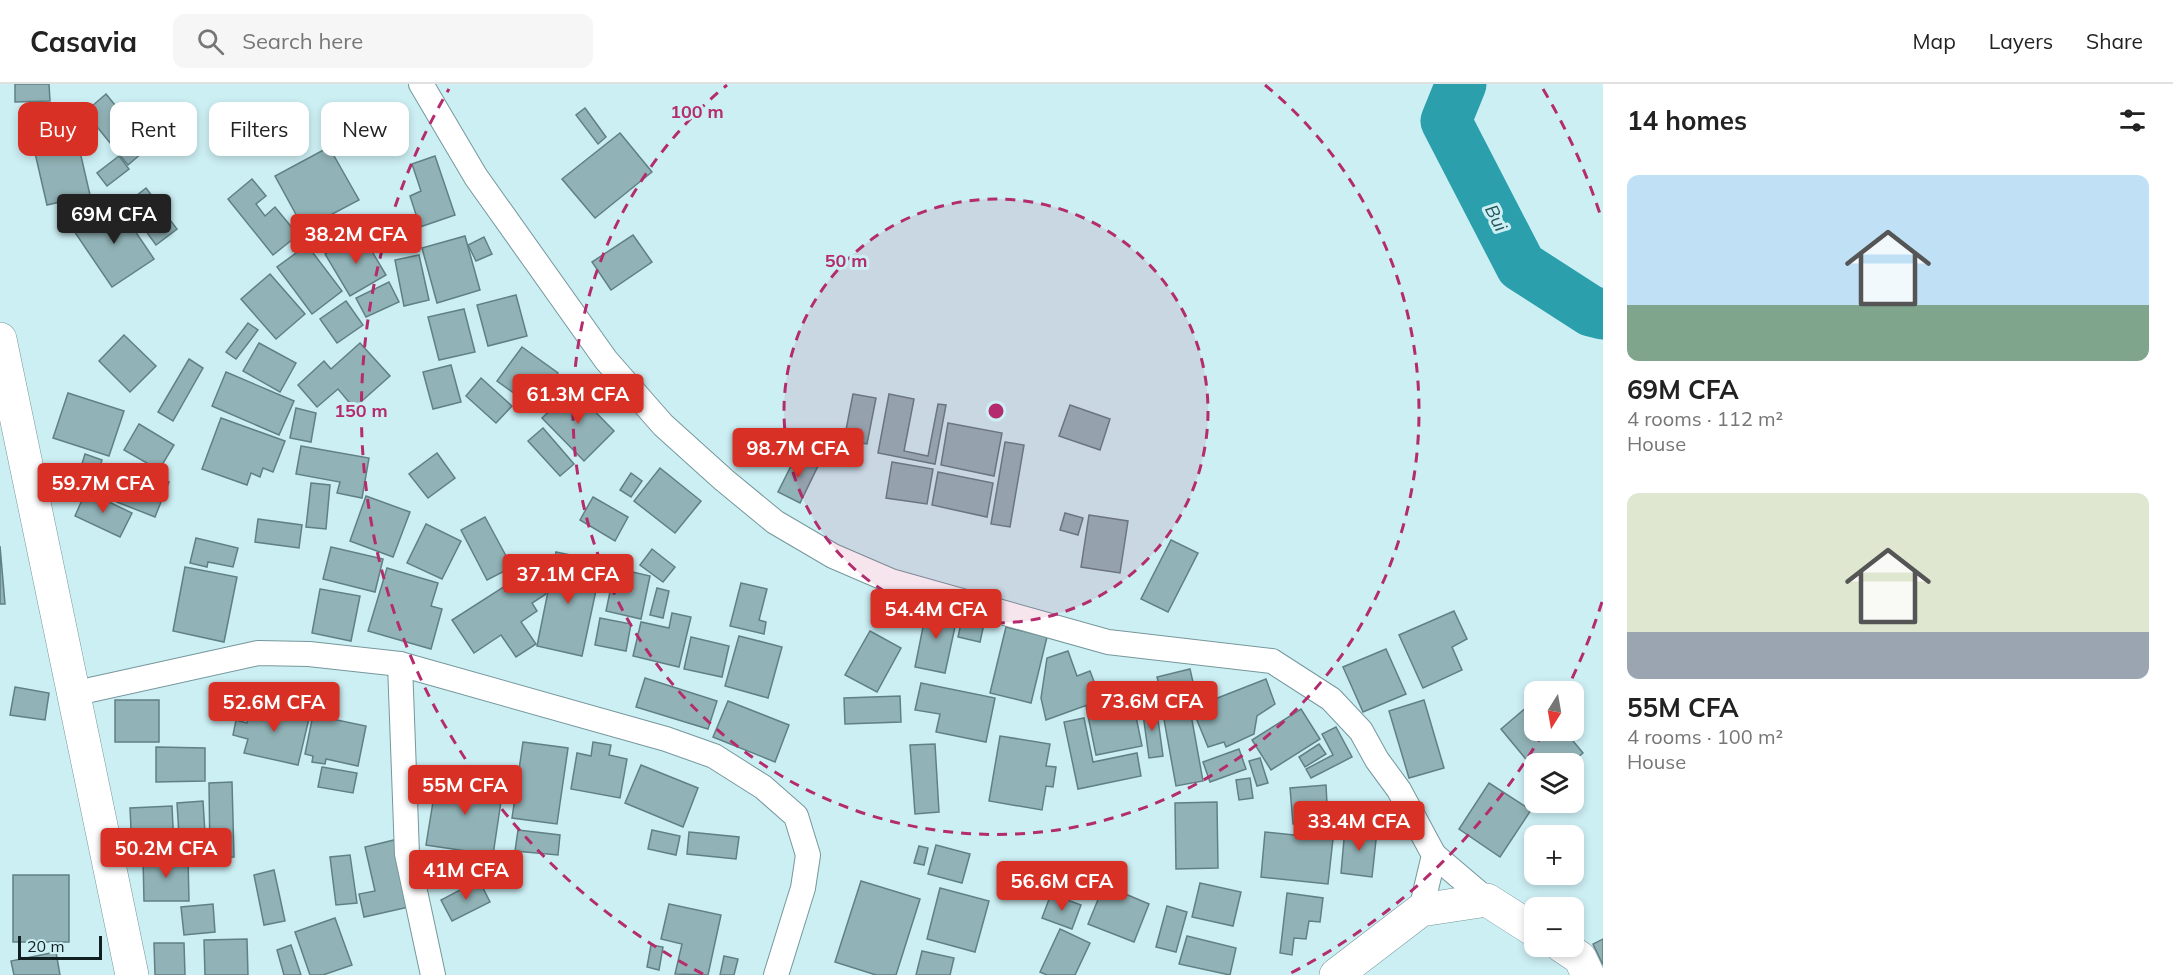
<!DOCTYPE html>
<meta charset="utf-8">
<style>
:root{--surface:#fff;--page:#f6f6f6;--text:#222;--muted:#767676;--line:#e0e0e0;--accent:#d93025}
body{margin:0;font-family:Mulish,sans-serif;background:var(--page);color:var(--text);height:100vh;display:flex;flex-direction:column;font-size:22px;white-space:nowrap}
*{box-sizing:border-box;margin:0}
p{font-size:20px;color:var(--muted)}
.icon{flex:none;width:33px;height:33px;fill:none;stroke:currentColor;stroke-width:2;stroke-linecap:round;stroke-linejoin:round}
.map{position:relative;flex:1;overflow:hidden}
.side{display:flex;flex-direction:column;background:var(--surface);width:570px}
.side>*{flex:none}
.top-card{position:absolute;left:18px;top:18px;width:570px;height:54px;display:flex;gap:12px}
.needle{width:39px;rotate:191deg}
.tools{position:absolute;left:1524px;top:597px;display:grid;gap:12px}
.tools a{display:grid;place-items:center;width:60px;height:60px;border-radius:12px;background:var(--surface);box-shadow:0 3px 9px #0003;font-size:30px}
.scale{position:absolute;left:18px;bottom:15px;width:84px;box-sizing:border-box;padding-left:6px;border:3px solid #121f21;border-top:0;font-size:16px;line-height:21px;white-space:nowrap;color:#121f21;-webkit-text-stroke:4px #cceff4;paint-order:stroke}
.price{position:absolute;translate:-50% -51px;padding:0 14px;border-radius:6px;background:var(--accent);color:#fff;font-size:20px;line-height:39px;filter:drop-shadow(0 2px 3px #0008)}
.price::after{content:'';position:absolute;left:50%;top:36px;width:18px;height:14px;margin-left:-9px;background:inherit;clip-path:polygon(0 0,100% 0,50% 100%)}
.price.current{background:#222;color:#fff}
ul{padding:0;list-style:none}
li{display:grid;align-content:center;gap:12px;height:318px;padding:0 24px}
li span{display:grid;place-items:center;height:186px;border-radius:12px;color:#555}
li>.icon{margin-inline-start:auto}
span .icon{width:108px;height:108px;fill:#fffc;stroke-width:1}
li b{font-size:26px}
h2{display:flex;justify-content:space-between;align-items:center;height:72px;padding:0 24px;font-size:26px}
.tag{padding:0 21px;border-radius:12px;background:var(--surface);box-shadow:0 3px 9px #0003;font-size:21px;line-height:54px}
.tag.current{background:var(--accent);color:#fff}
header{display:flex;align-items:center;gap:36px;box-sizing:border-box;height:84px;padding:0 30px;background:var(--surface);border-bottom:2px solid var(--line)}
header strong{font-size:28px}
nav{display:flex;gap:33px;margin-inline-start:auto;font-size:21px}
.search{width:420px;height:54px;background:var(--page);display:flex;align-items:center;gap:15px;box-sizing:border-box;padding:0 21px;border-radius:12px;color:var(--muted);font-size:22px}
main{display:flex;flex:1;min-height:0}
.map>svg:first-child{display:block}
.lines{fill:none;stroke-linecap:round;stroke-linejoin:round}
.river{stroke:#2b9fac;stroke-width:51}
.building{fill:#91b3b7;stroke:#608084;stroke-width:1.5}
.street-casing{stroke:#76979c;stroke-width:26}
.secondary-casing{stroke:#76979c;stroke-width:34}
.street{stroke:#fff;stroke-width:24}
.secondary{stroke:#fff;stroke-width:33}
.ring{fill:none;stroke:#b42c6d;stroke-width:3;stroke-dasharray:10 8}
.labels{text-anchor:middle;stroke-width:6;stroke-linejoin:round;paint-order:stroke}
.water-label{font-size:18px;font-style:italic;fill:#245359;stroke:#cceff4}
.centre{fill:#b42c6d;stroke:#cceff4;stroke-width:3}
.ring-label{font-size:18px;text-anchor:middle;font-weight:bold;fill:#b42c6d;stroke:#cceff4;stroke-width:6;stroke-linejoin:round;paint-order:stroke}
</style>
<header>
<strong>Casavia</strong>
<div class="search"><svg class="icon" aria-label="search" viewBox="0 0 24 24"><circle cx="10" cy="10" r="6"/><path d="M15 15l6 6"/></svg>Search here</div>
<nav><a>Map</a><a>Layers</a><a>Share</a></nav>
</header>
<main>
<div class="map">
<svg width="1603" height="891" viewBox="0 0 1603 891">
<rect width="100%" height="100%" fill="#cceff4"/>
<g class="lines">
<!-- river -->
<polyline class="river" points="1461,0 1446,37 1521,182 1591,227 1603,230"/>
</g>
<!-- building -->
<g class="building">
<polygon points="15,0 49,0 50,17 15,18"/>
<polygon points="106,10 149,63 128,81 85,28"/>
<polygon points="585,24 606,53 598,60 576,31"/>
<polygon points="72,33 90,111 47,121 29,43"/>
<polygon points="620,49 652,88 595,134 562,95"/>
<polygon points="329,63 359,116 304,145 275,92"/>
<polygon points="119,72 129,85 107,102 97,89"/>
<polygon points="435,72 455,131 420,143 410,112 421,107 412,80"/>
<polygon points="252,95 266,112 256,120 265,132 275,123 298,151 273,171 228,115"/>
<polygon points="146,104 177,145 156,161 126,120"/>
<polygon points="116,119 154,175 112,203 74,147"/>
<polygon points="361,149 386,191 350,212 325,170"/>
<polygon points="633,151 652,178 611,206 592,178"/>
<polygon points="465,152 480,206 437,219 422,164"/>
<polygon points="484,153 492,170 476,177 468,161"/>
<polygon points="307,161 342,207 312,230 277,183"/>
<polygon points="419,171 429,216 404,222 395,176"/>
<polygon points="270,190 305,230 276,255 241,215"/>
<polygon points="389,198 399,218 366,233 356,214"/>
<polygon points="516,211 527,252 488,262 477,221"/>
<polygon points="346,217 363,241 337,259 320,235"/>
<polygon points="464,225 475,268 439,276 428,233"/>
<polygon points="248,239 258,246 236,275 226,268"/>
<polygon points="124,251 156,282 130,308 99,277"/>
<polygon points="259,259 296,279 280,308 243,287"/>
<polygon points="360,259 390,292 354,324 338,305 317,323 298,301 324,277 331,285"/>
<polygon points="522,263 558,289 533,323 497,297"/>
<polygon points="189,275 203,284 173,337 158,328"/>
<polygon points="451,281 461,318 433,325 423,288"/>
<polygon points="226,288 294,317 279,351 212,322"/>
<polygon points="481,294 512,322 496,339 466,312"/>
<polygon points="573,305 614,347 584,377 542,334"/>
<polygon points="68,309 124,327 109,372 53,354"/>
<polygon points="853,310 876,314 867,360 844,356"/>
<polygon points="889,310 914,315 904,367 928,372 938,320 946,321 935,380 878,369"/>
<polygon points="1070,321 1110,335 1100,366 1059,352"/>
<polygon points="296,324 316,329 311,358 290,354"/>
<polygon points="221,334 285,357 273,388 263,384 260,393 251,389 247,401 202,385"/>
<polygon points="948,339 1002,349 994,392 941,381"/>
<polygon points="139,340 174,361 159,386 124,366"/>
<polygon points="543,344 574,380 560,392 528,357"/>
<polygon points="1005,358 1024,361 1010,443 991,440"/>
<polygon points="301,362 369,374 362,414 337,409 340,398 296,390"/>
<polygon points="437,369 455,394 428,414 409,390"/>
<polygon points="85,370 102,376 94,401 77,396"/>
<polygon points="796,372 818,382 800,419 778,408"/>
<polygon points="892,378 933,385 927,420 886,414"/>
<polygon points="131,383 169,398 155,433 117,418"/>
<polygon points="660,384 701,417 675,449 634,417"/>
<polygon points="938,388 993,399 987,433 932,421"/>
<polygon points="631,389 642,397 631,413 620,406"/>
<polygon points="311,399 330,401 326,445 306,443"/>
<polygon points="86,407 132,429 120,453 75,432"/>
<polygon points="366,412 410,428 393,473 350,457"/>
<polygon points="593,413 628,433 615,457 580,436"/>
<polygon points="1065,429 1083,434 1078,451 1060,446"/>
<polygon points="1089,431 1128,437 1120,489 1081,483"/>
<polygon points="485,433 512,483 487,496 461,446"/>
<polygon points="258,435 302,441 299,464 255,458"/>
<polygon points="426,440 461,457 442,495 407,479"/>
<polygon points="196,454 238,464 233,483 208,478 207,483 190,479"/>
<polygon points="1171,456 1198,469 1168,528 1141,515"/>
<polygon points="0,462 5,520 0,520"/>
<polygon points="331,463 383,475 375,508 323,495"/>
<polygon points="652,465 675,483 663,498 640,481"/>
<polygon points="556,468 595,476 591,495 598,497 582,572 537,562"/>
<polygon points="185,483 237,493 224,558 173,547"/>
<polygon points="387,484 438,499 431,522 442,525 431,565 368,547"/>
<polygon points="615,484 650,492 641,535 606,527"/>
<polygon points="530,486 546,510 532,519 537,527 521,538 536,560 516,573 501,551 474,569 452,536"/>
<polygon points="741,499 767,505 759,536 766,538 764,550 730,542"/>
<polygon points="657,504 669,507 663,534 650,531"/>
<polygon points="320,505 360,512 351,557 312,549"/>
<polygon points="927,523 958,529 945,589 915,583"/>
<polygon points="1454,527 1467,555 1452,563 1462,586 1423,604 1399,551"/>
<polygon points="672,529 691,533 679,583 633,572 641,538 669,544"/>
<polygon points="600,534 631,540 626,567 595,561"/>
<polygon points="962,535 984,540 980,558 958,553"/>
<polygon points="1006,543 1047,553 1031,619 990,609"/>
<polygon points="870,547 901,564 877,608 845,591"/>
<polygon points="739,552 782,563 768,614 725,602"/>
<polygon points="691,553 729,562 722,593 684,585"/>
<polygon points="1386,565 1406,610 1363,628 1343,583"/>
<polygon points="1068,567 1077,592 1090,587 1101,616 1046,636 1041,614 1047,574"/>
<polygon points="1190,585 1197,616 1165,623 1157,593"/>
<polygon points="645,594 717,617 708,645 636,623"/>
<polygon points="1266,595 1275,620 1257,632 1254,650 1226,663 1224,658 1208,663 1192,624"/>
<polygon points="921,599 995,614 986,658 936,648 940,630 915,626"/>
<polygon points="15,603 49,609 45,636 10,631"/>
<polygon points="900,612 901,638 845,640 844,614"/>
<polygon points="1132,613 1142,662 1096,671 1086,622"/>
<rect x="115" y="616" width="44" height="42"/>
<polygon points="1424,616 1444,684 1409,694 1389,627"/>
<polygon points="252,617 310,630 298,681 244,669 248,655 233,651 236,636 247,639"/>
<polygon points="728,617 789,641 775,678 713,653"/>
<polygon points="1534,617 1534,646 1564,646 1583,669 1570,680 1534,680 1534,685 1501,645"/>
<polygon points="1156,621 1163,672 1149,674 1142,623"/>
<polygon points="1190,625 1203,697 1176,702 1163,630"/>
<polygon points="1301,625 1320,655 1271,686 1252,656"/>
<polygon points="313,631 366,642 358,682 326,675 325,680 312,678 313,672 305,670"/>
<polygon points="1084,634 1093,678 1137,669 1141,692 1078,705 1064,638"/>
<polygon points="1336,643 1352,673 1311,694 1306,685 1333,671 1322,650"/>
<polygon points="1000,652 1050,660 1046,682 1056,683 1053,703 1046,702 1042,726 989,717"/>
<polygon points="523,658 568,664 557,740 512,734"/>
<polygon points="593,658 611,661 609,671 627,675 620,714 571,705 577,669 591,672"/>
<polygon points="935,660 939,728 915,730 910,661"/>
<polygon points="1319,660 1326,670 1305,683 1299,673"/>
<polygon points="156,663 205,664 205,697 156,698"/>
<polygon points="1239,665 1246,685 1210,698 1203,678"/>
<polygon points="1260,674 1268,699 1257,702 1249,677"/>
<polygon points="641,681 698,704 683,743 625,719"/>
<polygon points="322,683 357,689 353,709 318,703"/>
<polygon points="437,693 503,704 493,771 426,761"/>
<polygon points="1250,694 1253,714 1239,716 1236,696"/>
<polygon points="232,698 234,773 210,774 209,699"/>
<polygon points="1489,699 1531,726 1500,773 1459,745"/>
<polygon points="1326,701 1328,738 1293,740 1290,704"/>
<polygon points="203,717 205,749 179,751 177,719"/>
<polygon points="1217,718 1218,784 1176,785 1175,719"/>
<polygon points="172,722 174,764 132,767 130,724"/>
<polygon points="1345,744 1377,747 1372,793 1341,789"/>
<polygon points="518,746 560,751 558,771 515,767"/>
<polygon points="652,746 680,752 676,771 648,765"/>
<polygon points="689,748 739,753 736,775 687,770"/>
<polygon points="1265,748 1333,755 1328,800 1261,793"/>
<polygon points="394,756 409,823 364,833 359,810 375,807 365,763"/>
<polygon points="936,761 970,770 962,799 928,790"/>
<polygon points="919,762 928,764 924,781 914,779"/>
<polygon points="350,771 357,819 336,821 330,773"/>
<polygon points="143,774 188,774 189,817 144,817"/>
<polygon points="274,786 285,837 264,841 254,791"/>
<rect x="13" y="791" width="56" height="67"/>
<polygon points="479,796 490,818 452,837 441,816"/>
<polygon points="861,797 920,815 896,891 876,891 835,878"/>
<polygon points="1200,799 1241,808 1233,842 1192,833"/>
<polygon points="1104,801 1149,820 1134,858 1088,840"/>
<polygon points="940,804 989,817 975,868 927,855"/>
<polygon points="1287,809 1323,814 1320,838 1309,837 1306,855 1294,854 1292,871 1280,869"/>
<polygon points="1051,810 1081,821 1072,845 1042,834"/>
<polygon points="213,820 215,848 184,851 181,823"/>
<polygon points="669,820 721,831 708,891 675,890 682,860 661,855"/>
<polygon points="1167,822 1187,828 1176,868 1156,863"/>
<polygon points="335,834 352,881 323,891 310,891 295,848"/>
<polygon points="1060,845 1090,859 1075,891 1047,891 1040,888"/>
<polygon points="1187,852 1236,864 1230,891 1179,880"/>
<polygon points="247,855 248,891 205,891 204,856"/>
<polygon points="1603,855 1603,881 1593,860"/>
<polygon points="154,859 184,859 185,891 155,891"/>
<polygon points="291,861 301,891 284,891 277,866"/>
<polygon points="651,861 663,863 659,886 647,883"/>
<polygon points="922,867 954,874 950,891 916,891"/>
<polygon points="56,868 60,891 14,891 11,877"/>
<polygon points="724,872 738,875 734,891 720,891"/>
</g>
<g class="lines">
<defs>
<g id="street">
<polyline points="421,0 476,93 606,276 663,341 724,396 775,438 833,472 891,497 1108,558 1272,577 1331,615 1361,647 1377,676 1399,706 1434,771 1421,826"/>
<polyline points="400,580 407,770 433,891"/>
<polyline points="72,610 258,569 309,570 400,580 666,655 714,672 763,703 796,732 808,771 803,804 776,891"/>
<polyline points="1434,771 1487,816"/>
</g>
<g id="secondary">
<polyline points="0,255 132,891"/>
<polyline points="1562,862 1580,874 1588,891"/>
<polyline points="1336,891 1421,826 1487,816 1534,846"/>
</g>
</defs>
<!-- street casing -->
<use href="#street" class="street-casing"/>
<!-- secondary casing -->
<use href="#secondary" class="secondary-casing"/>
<!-- street -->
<use href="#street" class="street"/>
<!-- secondary -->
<use href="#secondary" class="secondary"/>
</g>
<!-- distance rings -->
<circle cx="996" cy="327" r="212" fill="#b42c6d" fill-opacity=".12"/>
<g class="ring">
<circle cx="996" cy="327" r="212"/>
<path d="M1265 1A423 423 0 1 1 727 1"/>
<path d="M1602 518A635 635 0 0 1 1567 605M1543 649A635 635 0 0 1 1289 890M703 890A635 635 0 0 1 449 5M1543 5A635 635 0 0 1 1602 136"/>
</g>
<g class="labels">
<!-- water labels -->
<g class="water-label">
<text transform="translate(1496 134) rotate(63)" y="6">Bui</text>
</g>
</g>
<circle cx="996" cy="327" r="9" class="centre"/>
<g class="ring-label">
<text x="697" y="34">100 m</text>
<text x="846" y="183">50 m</text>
<text x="361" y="333">150 m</text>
</g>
</svg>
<div class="tools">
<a><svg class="needle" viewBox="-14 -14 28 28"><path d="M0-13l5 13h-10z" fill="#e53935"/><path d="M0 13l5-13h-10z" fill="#767676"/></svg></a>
<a><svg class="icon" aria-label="layers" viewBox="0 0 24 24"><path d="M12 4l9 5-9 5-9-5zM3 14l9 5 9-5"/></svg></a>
<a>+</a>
<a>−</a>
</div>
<div class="scale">20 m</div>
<b class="price current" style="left:114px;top:161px">69M CFA</b>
<b class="price" style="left:356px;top:181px">38.2M CFA</b>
<b class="price" style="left:578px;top:341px">61.3M CFA</b>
<b class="price" style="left:798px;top:395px">98.7M CFA</b>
<b class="price" style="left:103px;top:430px">59.7M CFA</b>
<b class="price" style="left:568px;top:521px">37.1M CFA</b>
<b class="price" style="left:936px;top:556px">54.4M CFA</b>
<b class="price" style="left:1152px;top:648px">73.6M CFA</b>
<b class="price" style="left:274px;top:649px">52.6M CFA</b>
<b class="price" style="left:465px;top:732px">55M CFA</b>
<b class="price" style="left:1359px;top:768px">33.4M CFA</b>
<b class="price" style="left:166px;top:795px">50.2M CFA</b>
<b class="price" style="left:466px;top:817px">41M CFA</b>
<b class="price" style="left:1062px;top:828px">56.6M CFA</b>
<div class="top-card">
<a class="tag current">Buy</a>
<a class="tag">Rent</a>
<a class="tag">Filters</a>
<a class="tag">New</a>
</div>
</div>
<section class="side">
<h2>14 homes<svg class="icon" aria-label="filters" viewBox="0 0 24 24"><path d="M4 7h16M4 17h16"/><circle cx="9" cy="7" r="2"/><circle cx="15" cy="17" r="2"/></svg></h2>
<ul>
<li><span style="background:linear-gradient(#bfe0f5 70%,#7fa58c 0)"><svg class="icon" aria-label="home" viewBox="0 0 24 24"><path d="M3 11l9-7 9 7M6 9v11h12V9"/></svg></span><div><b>69M CFA</b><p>4 rooms · 112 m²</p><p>House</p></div></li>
<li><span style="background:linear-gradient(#dfe7d0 75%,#9aa5b1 0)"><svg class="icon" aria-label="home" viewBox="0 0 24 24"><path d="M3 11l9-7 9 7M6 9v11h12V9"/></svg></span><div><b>55M CFA</b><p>4 rooms · 100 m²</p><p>House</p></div></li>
</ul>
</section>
</main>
